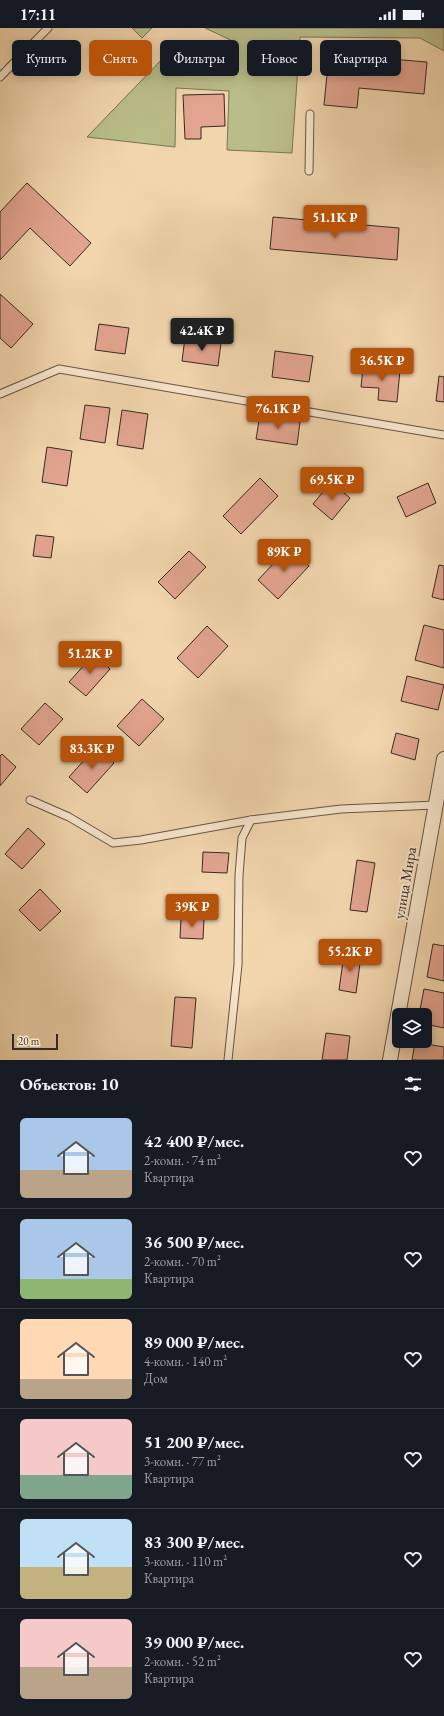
<!DOCTYPE html>
<html lang="ru">
<meta charset="utf-8">
<style>
:root{--surface:#171b24;--page:#242831;--text:#f1f3f6;--muted:#9ea1a6;--line:#363941;--accent:#b45309}
body{margin:0;font-family:"EB Garamond",serif;background:var(--page);color:var(--text);height:100vh;display:flex;flex-direction:column;font-size:15px;white-space:nowrap}
*{box-sizing:border-box;margin:0}
p{font-size:13px;color:var(--muted)}
.icon{flex:none;width:22px;height:22px;fill:none;stroke:currentColor;stroke-width:2;stroke-linecap:round;stroke-linejoin:round}
.map{position:relative;height:1032px;overflow:hidden}
.sheet{display:flex;flex-direction:column;background:var(--surface);flex:1}
.sheet>*{flex:none}
.guide{position:absolute;left:12px;top:12px;width:420px;height:36px;display:flex;gap:8px}
.tools{position:absolute;left:392px;top:980px;display:grid;gap:8px}
.tools a{display:grid;place-items:center;width:40px;height:40px;border-radius:6px;background:var(--surface);box-shadow:0 2px 10px #0003;font-size:20px}
.scale{position:absolute;left:12px;bottom:10px;width:46px;box-sizing:border-box;padding-left:4px;border:2px solid #372a24;border-top:0;font-size:11px;line-height:14px;white-space:nowrap;color:#372a24;-webkit-text-stroke:3px #f6e4ca;paint-order:stroke}
.price{position:absolute;translate:-50% -34px;padding:0 9px;border-radius:4px;background:var(--accent);color:#fff;font-size:13px;line-height:26px;filter:drop-shadow(0 1px 2px #0008)}
.price::after{content:'';position:absolute;left:50%;top:24px;width:12px;height:9px;margin-left:-6px;background:inherit;clip-path:polygon(0 0,100% 0,50% 100%)}
.price.current{background:#222;color:#fff}
ul{padding:0;list-style:none}
li{display:flex;align-items:center;gap:12px;height:100px;padding:0 20px}
li+li{border-top:1px solid var(--line)}
li span{display:grid;place-items:center;flex:none;width:112px;height:80px;border-radius:6px;color:#555}
li>.icon{margin-inline-start:auto}
span .icon{width:48px;height:48px;fill:#fffc;stroke-width:1}
li b{font-size:17px}
h2{display:flex;justify-content:space-between;align-items:center;height:48px;padding:0 20px;font-size:17px}
.tag{padding:0 14px;border-radius:6px;background:var(--surface);box-shadow:0 2px 10px #0003;font-size:14px;line-height:36px}
.tag.current{background:var(--accent);color:#fff}
.status{display:flex;justify-content:space-between;align-items:center;height:28px;padding:0 20px;background:var(--surface);direction:ltr}
.status svg{height:11px;fill:currentColor}
.map>svg:first-child{display:block}
.green{fill:#b9bd8a;stroke:#787457}
.building{fill:#e2a48f;stroke:#372a24}
.lines{fill:none;stroke-linecap:round;stroke-linejoin:round}
.service-casing{stroke:#665546;stroke-width:9}
.minor-casing{stroke:#665546;stroke-width:16}
.service{stroke:#f6e4ca;stroke-width:7}
.minor{stroke:#f6e4ca;stroke-width:14}
.labels{text-anchor:middle;stroke-width:4;stroke-linejoin:round;paint-order:stroke}
.street-label{font-size:15px;fill:#372a24;stroke:#f6e4ca}
</style>
<div class="status"><b>17:11</b><svg viewBox="0 0 49 12"><path d="M0 12V9h3v3zM5 12V6h3v6zM10 12V3h3v9zM15 12V0h3v12zM26 1h20v11H26zM47 4h2v5h-2z"/></svg></div>
<div class="map">
<svg width="444" height="1032" viewBox="0 0 444 1032">
<rect width="100%" height="100%" fill="#f1d5ad"/>
<filter id="stains"><feTurbulence type="fractalNoise" baseFrequency=".005" numOctaves="4"/><feColorMatrix values="0 0 0 0 .2 0 0 0 0 .09 0 0 0 0 .02 0 0 0 .5 -.17"/></filter>
<radialGradient id="worn" r=".72"><stop offset=".6" stop-color="#630" stop-opacity="0"/><stop offset="1" stop-color="#630" stop-opacity=".3"/></radialGradient>
<!-- green -->
<g class="green">
<polygon points="132,0 152,0 142,10"/>
<polygon points="205,0 444,0 444,23 420,10 300,9 292,125 227,122 229,63 176,60 175,119 87,109 166,27 237,15"/>
</g>
<!-- building -->
<g class="building">
<polygon points="329,26 427,34 424,66 359,60 357,80 324,77"/>
<polygon points="224,66 225,98 201,99 201,111 185,111 183,67"/>
<polygon points="27,155 91,215 70,238 30,200 0,232 0,184"/>
<polygon points="273,189 399,200 397,232 270,221"/>
<polygon points="0,266 33,296 11,320 0,310"/>
<polygon points="99,296 129,300 125,326 95,322"/>
<polygon points="185,310 221,315 218,338 182,333"/>
<polygon points="275,323 313,328 309,354 272,349"/>
<polygon points="363,339 400,342 397,374 378,372 379,360 361,359"/>
<polygon points="439,348 444,349 444,374 436,373"/>
<polygon points="85,377 110,380 105,415 80,411"/>
<polygon points="122,382 148,386 143,421 117,417"/>
<polygon points="260,387 300,394 297,417 256,411"/>
<polygon points="47,419 72,423 67,458 42,454"/>
<polygon points="260,450 278,468 241,506 223,488"/>
<polygon points="331,454 350,470 332,492 313,476"/>
<polygon points="428,455 436,475 406,489 397,469"/>
<polygon points="36,507 54,509 51,530 33,528"/>
<polygon points="289,519 309,538 278,571 258,552"/>
<polygon points="189,523 206,539 175,571 158,554"/>
<polygon points="439,537 444,538 444,572 432,569"/>
<polygon points="424,597 444,602 444,640 415,632"/>
<polygon points="207,598 228,618 198,650 177,630"/>
<polygon points="94,626 110,641 86,668 69,654"/>
<polygon points="407,648 444,657 438,682 401,673"/>
<polygon points="142,671 164,691 139,718 117,698"/>
<polygon points="45,675 63,691 39,717 21,701"/>
<polygon points="396,705 419,711 415,732 391,725"/>
<polygon points="96,719 114,735 87,765 69,749"/>
<polygon points="2,726 16,739 0,758 0,728"/>
<polygon points="28,800 45,816 22,841 5,826"/>
<polygon points="203,824 229,825 227,845 202,844"/>
<polygon points="357,832 375,835 367,884 350,882"/>
<polygon points="40,861 61,883 40,903 19,882"/>
<polygon points="181,890 204,891 203,911 180,910"/>
<polygon points="433,916 444,918 444,953 427,949"/>
<polygon points="344,926 361,928 356,965 339,962"/>
<polygon points="424,961 444,965 444,1000 425,996 425,987 419,987"/>
<polygon points="175,969 196,970 192,1020 171,1018"/>
<polygon points="326,1005 350,1008 347,1032 322,1032"/>
<polygon points="415,1014 444,1019 444,1032 412,1032"/>
</g>
<g class="lines">
<defs>
<g id="service">
<polyline points="0,49 48,0"/>
<polyline points="309,143 310,86"/>
<polyline points="0,366 59,341 444,407"/>
<polyline points="30,772 69,789 113,815 141,812 251,792 341,781 436,777"/>
<polyline points="228,1032 238,937 239,847 242,810 251,792"/>
</g>
<polyline id="minor" points="390,1032 444,731"/>
</defs>
<!-- service casing -->
<use href="#service" class="service-casing"/>
<!-- minor casing -->
<use href="#minor" class="minor-casing"/>
<!-- service -->
<use href="#service" class="service"/>
<!-- minor -->
<use href="#minor" class="minor"/>
</g>
<g class="labels">
<!-- street labels -->
<g class="street-label">
<text transform="translate(405 855) rotate(-80)" y="5">улица Мира</text>
</g>
</g>
<rect width="100%" height="100%" filter="url(#stains)"/>
<rect width="100%" height="100%" fill="url(#worn)"/>
</svg>
<div class="tools">
<a><svg class="icon" aria-label="layers" viewBox="0 0 24 24"><path d="M12 4l9 5-9 5-9-5zM3 14l9 5 9-5"/></svg></a>
</div>
<div class="scale">20 m</div>
<b class="price" style="left:335px;top:211px">51.1K ₽</b>
<b class="price current" style="left:202px;top:324px">42.4K ₽</b>
<b class="price" style="left:382px;top:354px">36.5K ₽</b>
<b class="price" style="left:278px;top:402px">76.1K ₽</b>
<b class="price" style="left:332px;top:473px">69.5K ₽</b>
<b class="price" style="left:284px;top:545px">89K ₽</b>
<b class="price" style="left:90px;top:647px">51.2K ₽</b>
<b class="price" style="left:92px;top:742px">83.3K ₽</b>
<b class="price" style="left:192px;top:900px">39K ₽</b>
<b class="price" style="left:350px;top:945px">55.2K ₽</b>
<div class="guide">
<a class="tag">Купить</a>
<a class="tag current">Снять</a>
<a class="tag">Фильтры</a>
<a class="tag">Новое</a>
<a class="tag">Квартира</a>
</div>
</div>
<section class="sheet">
<h2>Объектов: 10<svg class="icon" aria-label="filters" viewBox="0 0 24 24"><path d="M4 7h16M4 17h16"/><circle cx="9" cy="7" r="2"/><circle cx="15" cy="17" r="2"/></svg></h2>
<ul>
<li><span style="background:linear-gradient(#a9c7e8 65%,#b9a48a 0)"><svg class="icon" aria-label="home" viewBox="0 0 24 24"><path d="M3 11l9-7 9 7M6 9v11h12V9"/></svg></span><div><b>42 400 ₽/мес.</b><p>2-комн. · 74 m²</p><p>Квартира</p></div><svg class="icon" aria-label="heart" viewBox="0 0 24 24"><path d="M12 20l-8-8c-3-5 5-10 8-4 3-6 11-1 8 4z"/></svg></li>
<li><span style="background:linear-gradient(#a9c7e8 75%,#8fb573 0)"><svg class="icon" aria-label="home" viewBox="0 0 24 24"><path d="M3 11l9-7 9 7M6 9v11h12V9"/></svg></span><div><b>36 500 ₽/мес.</b><p>2-комн. · 70 m²</p><p>Квартира</p></div><svg class="icon" aria-label="heart" viewBox="0 0 24 24"><path d="M12 20l-8-8c-3-5 5-10 8-4 3-6 11-1 8 4z"/></svg></li>
<li><span style="background:linear-gradient(#ffd9b3 75%,#b9a48a 0)"><svg class="icon" aria-label="home" viewBox="0 0 24 24"><path d="M3 11l9-7 9 7M6 9v11h12V9"/></svg></span><div><b>89 000 ₽/мес.</b><p>4-комн. · 140 m²</p><p>Дом</p></div><svg class="icon" aria-label="heart" viewBox="0 0 24 24"><path d="M12 20l-8-8c-3-5 5-10 8-4 3-6 11-1 8 4z"/></svg></li>
<li><span style="background:linear-gradient(#f6c9c9 70%,#7fa58c 0)"><svg class="icon" aria-label="home" viewBox="0 0 24 24"><path d="M3 11l9-7 9 7M6 9v11h12V9"/></svg></span><div><b>51 200 ₽/мес.</b><p>3-комн. · 77 m²</p><p>Квартира</p></div><svg class="icon" aria-label="heart" viewBox="0 0 24 24"><path d="M12 20l-8-8c-3-5 5-10 8-4 3-6 11-1 8 4z"/></svg></li>
<li><span style="background:linear-gradient(#bfe0f5 60%,#c2b280 0)"><svg class="icon" aria-label="home" viewBox="0 0 24 24"><path d="M3 11l9-7 9 7M6 9v11h12V9"/></svg></span><div><b>83 300 ₽/мес.</b><p>3-комн. · 110 m²</p><p>Квартира</p></div><svg class="icon" aria-label="heart" viewBox="0 0 24 24"><path d="M12 20l-8-8c-3-5 5-10 8-4 3-6 11-1 8 4z"/></svg></li>
<li><span style="background:linear-gradient(#f6c9c9 60%,#b9a48a 0)"><svg class="icon" aria-label="home" viewBox="0 0 24 24"><path d="M3 11l9-7 9 7M6 9v11h12V9"/></svg></span><div><b>39 000 ₽/мес.</b><p>2-комн. · 52 m²</p><p>Квартира</p></div><svg class="icon" aria-label="heart" viewBox="0 0 24 24"><path d="M12 20l-8-8c-3-5 5-10 8-4 3-6 11-1 8 4z"/></svg></li>
</ul>
</section>
